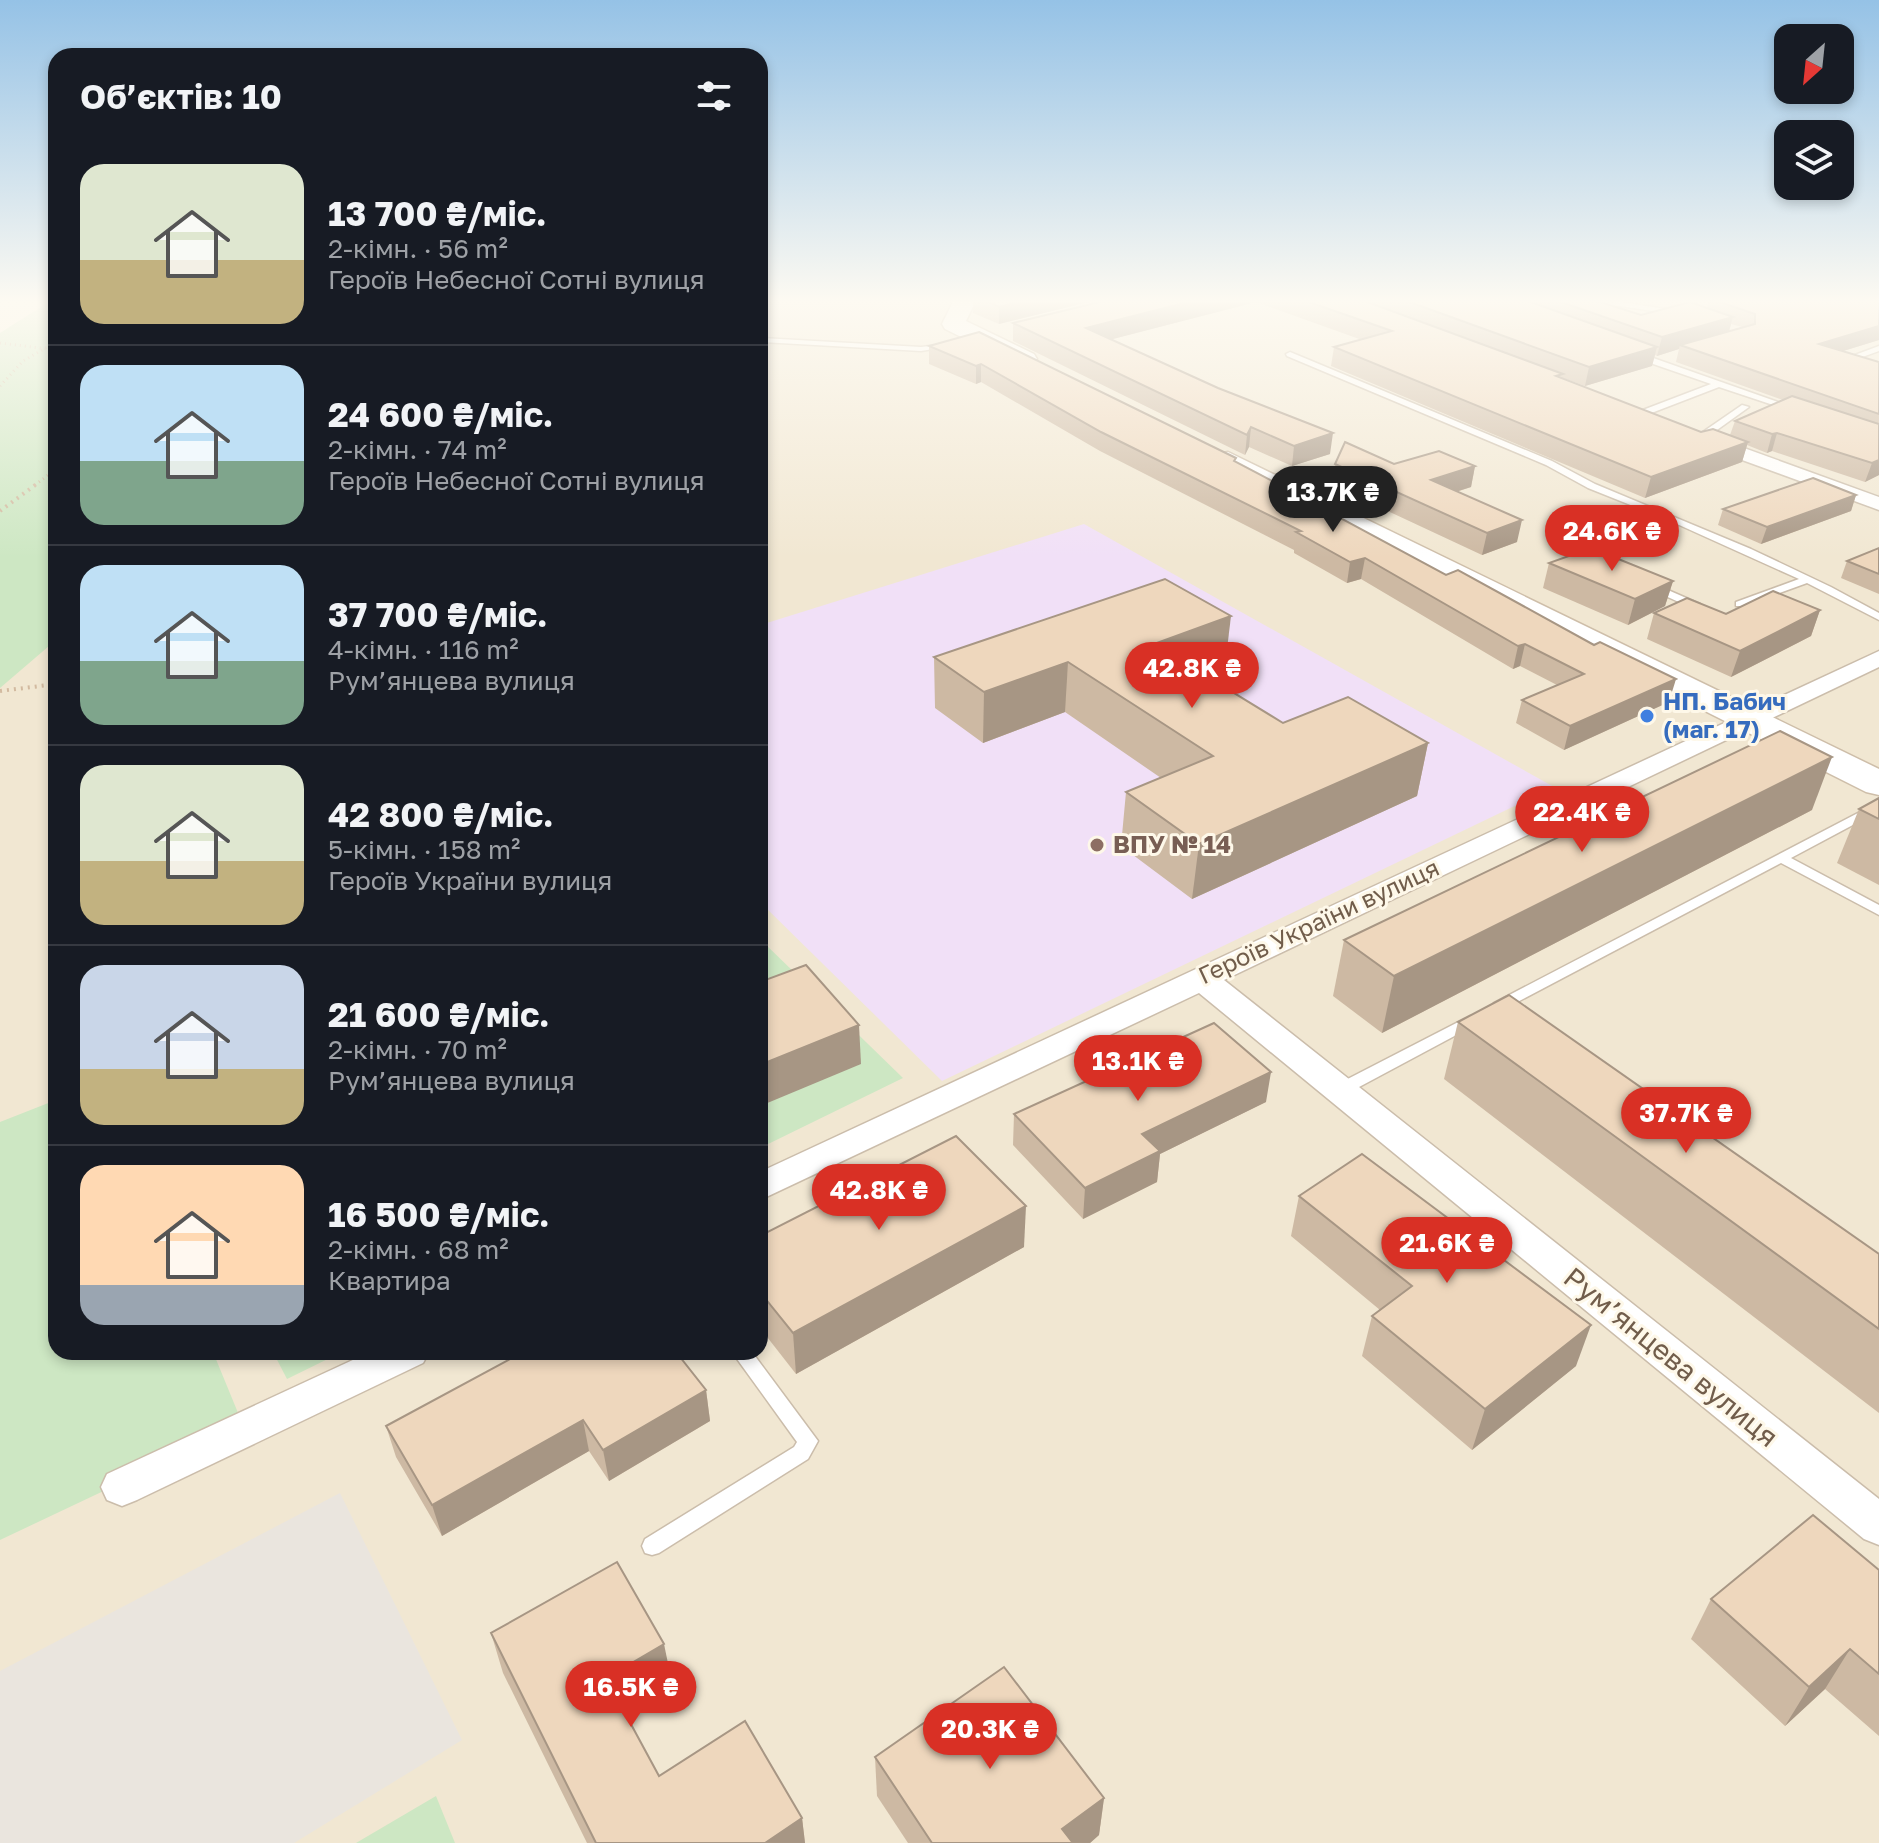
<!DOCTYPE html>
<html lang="uk">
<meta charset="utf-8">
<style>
:root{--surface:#171b24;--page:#242831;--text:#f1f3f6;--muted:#9ea1a6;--line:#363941;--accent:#d93025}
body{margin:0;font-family:"Golos Text",sans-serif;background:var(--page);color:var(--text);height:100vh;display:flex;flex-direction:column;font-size:30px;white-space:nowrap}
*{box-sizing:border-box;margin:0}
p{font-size:26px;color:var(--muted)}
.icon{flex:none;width:44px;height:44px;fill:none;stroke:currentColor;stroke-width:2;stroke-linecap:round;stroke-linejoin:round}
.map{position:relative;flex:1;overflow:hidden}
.drawer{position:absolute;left:48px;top:48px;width:720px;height:1312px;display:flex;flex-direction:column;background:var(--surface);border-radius:24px;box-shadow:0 4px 12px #0003}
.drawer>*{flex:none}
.needle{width:52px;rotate:207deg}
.buttons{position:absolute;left:1774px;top:24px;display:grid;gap:16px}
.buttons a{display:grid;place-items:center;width:80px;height:80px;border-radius:16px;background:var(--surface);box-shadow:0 4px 12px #0003;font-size:40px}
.price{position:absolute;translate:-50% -68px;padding:0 18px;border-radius:28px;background:var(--accent);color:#fff;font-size:26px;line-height:52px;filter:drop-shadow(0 2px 4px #0008)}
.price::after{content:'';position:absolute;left:50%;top:48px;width:24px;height:18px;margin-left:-12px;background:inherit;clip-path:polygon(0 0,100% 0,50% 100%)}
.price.on{background:#222;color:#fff}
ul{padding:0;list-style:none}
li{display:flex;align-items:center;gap:24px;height:200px;padding:0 32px}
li+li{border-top:2px solid var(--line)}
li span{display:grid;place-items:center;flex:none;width:224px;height:160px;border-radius:24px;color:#555}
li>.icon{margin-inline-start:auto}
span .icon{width:96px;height:96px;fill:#fffc;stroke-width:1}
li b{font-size:34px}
h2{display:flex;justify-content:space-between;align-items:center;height:96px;padding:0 32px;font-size:34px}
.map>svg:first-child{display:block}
.residential{fill:#f1e7d2}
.industrial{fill:#eae5de}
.education{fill:#f1e0f7}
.green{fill:#cde7c3}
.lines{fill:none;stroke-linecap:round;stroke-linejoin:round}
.lane-casing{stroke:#cbbdab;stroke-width:3}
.street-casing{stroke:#cbbdab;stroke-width:3}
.secondary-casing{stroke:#cebea9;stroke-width:3}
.path-far1{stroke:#d2baa0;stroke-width:3;stroke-dasharray:1 4;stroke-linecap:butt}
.path{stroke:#d2baa0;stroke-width:4;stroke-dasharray:2 5;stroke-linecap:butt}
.lane{fill:#fff;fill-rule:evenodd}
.street{fill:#fff;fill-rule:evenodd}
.secondary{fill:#fff;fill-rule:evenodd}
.wall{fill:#cdb9a3;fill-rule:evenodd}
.shaded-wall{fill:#a79684}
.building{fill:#eed7bd;stroke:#a79684;stroke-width:2}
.shop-dot{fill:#3f7fe0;stroke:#fef8e9;stroke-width:3}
.education-dot{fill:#8d6e63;stroke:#fef8e9;stroke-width:3}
.labels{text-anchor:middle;stroke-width:6;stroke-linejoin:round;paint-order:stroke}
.shop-label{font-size:24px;font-weight:bold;fill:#366cbe;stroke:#fef8e9;text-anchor:start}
.education-label{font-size:24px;font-weight:bold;fill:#785e54;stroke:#fef8e9;text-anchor:start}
.street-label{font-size:24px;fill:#715d4b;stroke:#fef8e9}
.near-street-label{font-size:28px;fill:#715d4b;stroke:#fef8e9}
</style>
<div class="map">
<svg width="1879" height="1843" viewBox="0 0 1879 1843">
<rect width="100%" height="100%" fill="#faf4e3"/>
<!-- residential -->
<polygon class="residential" points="760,300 1879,300 1879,1843 0,1843 0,669 56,595 56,1352 760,1352"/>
<!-- industrial -->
<polygon class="industrial" points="340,1493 462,1740 294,1843 0,1843 0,1671"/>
<!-- education -->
<polygon class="education" points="1084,524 1554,787 942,1081 760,902 760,625"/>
<!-- green -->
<g class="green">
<polygon points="52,300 56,300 56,640 0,688 0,333"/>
<polygon points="760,939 903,1078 760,1148"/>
<polygon points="56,1100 56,1352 213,1352 243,1425 0,1540 0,1122"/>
<polygon points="273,1352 342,1352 287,1379"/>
<polygon points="436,1796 455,1843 356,1843"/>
</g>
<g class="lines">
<defs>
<g id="lane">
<polygon points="1620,302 1679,311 1683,313 1679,315 1620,306 1584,307 1580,305 1584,303"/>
<polygon points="760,338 921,347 948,344 952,346 921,351 760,342"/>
<polygon points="1879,346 1879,351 1843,364 1836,362"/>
<polygon points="1290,352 1552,461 1595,484 1751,549 1831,587 1879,613 1879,620 1807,583 1744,606 1736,606 1736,602 1799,579 1677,524 1596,557 1596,561 1588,561 1583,557 1584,555 1668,520 1588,488 1546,465 1287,356 1286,354"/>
<polygon points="1633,353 1639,353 1795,408 1788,410 1719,387 1641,417 1635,417 1635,413 1711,384 1633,357"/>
<polygon points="1742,405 1749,407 1703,440 1697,440 1697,436"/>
<polygon points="1654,584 1700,604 1701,606 1696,609 1692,608 1650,589 1649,587"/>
<polygon points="1879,802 1879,811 1791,858 1879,905 1879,915 1781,863 1504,1009 1494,1009 1492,1006 1494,1003"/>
<polygon points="1470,1016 1478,1021 1475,1025 1346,1094 1334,1094 1332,1090 1334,1086"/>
<polygon points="732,1352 752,1352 818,1441 808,1459 659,1553 652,1555 645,1553 642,1546 645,1539 794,1447 797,1442"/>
</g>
<g id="street">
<polygon points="1708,435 1879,497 1879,510 1701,445 1698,441 1701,437"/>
<polygon points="1879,651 1879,667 1224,980 1879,1499 1879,1545 1864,1539 1199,993 760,1200 760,1172"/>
<polygon points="370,1352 429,1352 423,1363 137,1500 122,1506 107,1500 101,1487 107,1474"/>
</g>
<g id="secondary">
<polygon points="954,300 976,300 966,321 1034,354 1037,359 1034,364 1016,364 945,329 942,324"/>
<polygon points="1228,452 1879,769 1879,795 1866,792 1218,466 1214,460 1218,454"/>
</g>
</defs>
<!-- lane casing -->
<use href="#lane" class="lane-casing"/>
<!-- street casing -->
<use href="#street" class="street-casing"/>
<!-- secondary casing -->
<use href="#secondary" class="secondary-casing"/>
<!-- path-far1 -->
<g class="path-far1">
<polyline points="0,343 56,350"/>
<polyline points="0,386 23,361 56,342"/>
<polyline points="35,485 56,469"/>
</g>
<!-- path -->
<g class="path">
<polyline points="0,511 38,483"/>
<polyline points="0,691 56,684"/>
</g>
<!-- lane -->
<use href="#lane" class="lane"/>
<!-- street -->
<use href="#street" class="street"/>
<!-- secondary -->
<use href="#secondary" class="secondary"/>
</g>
<!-- wall -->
<g class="wall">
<polygon points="973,300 1097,300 999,324 973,313"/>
<path d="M1108 300H1594L1641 315 1707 308 1709 300H1879V340L1843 351 1879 362V475L1865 482 1772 451 1767 453 1747 445 1742 462 1645 498 1331 366 1334 347 1362 340 1256 302 1112 339 1330 454 1292 466 1249 447 1245 455 1013 341V323ZM1731 324 1742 327 1729 331ZM1679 349 1676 362 1783 400 1735 421 1730 435 1701 432 1562 379 1563 378 1585 386 1652 366 1655 355 1657 356Z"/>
<polygon points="979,332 1235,461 1282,497 1669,702 1564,750 1516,723 1522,700 1557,685 1520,666 1513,669 1361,579 1347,583 1294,553 1294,550 1100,451 981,382 976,384 929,364 929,346"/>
<polygon points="1335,464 1394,464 1475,466 1471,487 1456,492 1517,542 1482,555 1332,485"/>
<polygon points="1856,495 1851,511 1761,544 1718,525 1723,509"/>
<polygon points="1879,548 1879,594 1841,578 1847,561"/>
<polygon points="1549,563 1673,581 1665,606 1628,625 1543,588"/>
<polygon points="1820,610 1811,636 1731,677 1647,639 1654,613 1726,614"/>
<polygon points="934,657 1225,666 1203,674 1283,723 1428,743 1417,796 1192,899 1121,846 1126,792 1161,778 1065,712 983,743 935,708"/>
<polygon points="1879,798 1879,885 1837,863 1859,809"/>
<polygon points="1812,810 1382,1033 1333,996 1344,940"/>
<polygon points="1458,1022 1879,1254 1879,1413 1444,1079"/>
<polygon points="1266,1102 1160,1154 1157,1182 1083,1219 1013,1145 1014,1114"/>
<polygon points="1299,1196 1576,1366 1472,1450 1362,1356 1372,1316 1380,1310 1291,1236"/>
<polygon points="760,1236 1024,1247 796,1374 760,1328"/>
<polygon points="706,1390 710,1421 609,1481 589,1451 442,1536 396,1457 386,1426"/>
<polygon points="1879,1570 1879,1736 1825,1689 1785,1726 1691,1639 1711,1599"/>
<polygon points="491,1633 672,1683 624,1712 659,1776 802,1818 805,1843 587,1843 503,1673"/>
<polygon points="875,1757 1104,1798 1099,1835 1090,1843 908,1843 877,1796"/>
</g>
<!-- shaded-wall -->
<g class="shaded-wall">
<polygon points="1025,300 1097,300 999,324 999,307"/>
<polygon points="1196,300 1256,300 1256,302 1086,346 1086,328"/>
<polygon points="1733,317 1728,335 1680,345 1679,349 1657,356 1662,337"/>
<polygon points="1879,326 1879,340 1814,360 1819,344"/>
<polygon points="1657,347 1652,366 1585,386 1589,367"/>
<polygon points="981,364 981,382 976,384 976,366"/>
<polygon points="1251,427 1249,447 1245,455 1247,435"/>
<polygon points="1333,433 1330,454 1292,466 1294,446"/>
<polygon points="1777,433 1772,451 1767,453 1772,434"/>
<polygon points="1748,442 1742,462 1645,498 1651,477"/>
<polygon points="1879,460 1879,475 1865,482 1872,463"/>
<polygon points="1475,466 1471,487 1427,501 1431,480"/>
<polygon points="1856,495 1851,511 1761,544 1767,527"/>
<polygon points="1522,520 1517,542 1482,555 1487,533"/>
<polygon points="1365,558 1361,579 1347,583 1350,562"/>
<polygon points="1673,581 1665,606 1628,625 1635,599"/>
<polygon points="1820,610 1811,636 1731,677 1740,651"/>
<polygon points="1231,616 1225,666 1149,695 1154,644"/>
<polygon points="1525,644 1520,666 1513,669 1518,646"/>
<polygon points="1068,662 1065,712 983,743 984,692"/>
<polygon points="1676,679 1669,702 1564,750 1570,726"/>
<polygon points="1428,743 1417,796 1192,899 1199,844"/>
<polygon points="1832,757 1812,810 1382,1033 1394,976"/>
<polygon points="859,1025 861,1064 760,1106 760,1065"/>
<polygon points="1271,1072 1266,1102 1160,1154 1157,1182 1083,1219 1085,1188 1142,1134"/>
<polygon points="1026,1206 1024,1247 796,1374 793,1333"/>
<polygon points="1591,1325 1576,1366 1472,1450 1485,1409"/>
<polygon points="706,1390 710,1421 609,1481 603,1450"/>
<polygon points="583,1420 589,1451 442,1536 432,1505"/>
<polygon points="664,1644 672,1683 615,1717 606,1678"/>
<polygon points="1850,1649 1825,1689 1785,1726 1809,1687"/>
<polygon points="1104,1798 1099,1835 1090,1843 1061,1843 1062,1829"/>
<polygon points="802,1818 805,1843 765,1843"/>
</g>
<!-- building -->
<g class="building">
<polygon points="985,300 1025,300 999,307"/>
<polygon points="1108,300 1196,300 1086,328 1218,388 1333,433 1294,446 1251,427 1247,435 1013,323"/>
<polygon points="1303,300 1362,300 1563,374 1556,376 1701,432 1713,429 1748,442 1651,477 1334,347 1392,331"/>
<polygon points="1404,300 1525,300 1657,347 1589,367"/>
<polygon points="1555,300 1594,300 1641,315 1690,302 1733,317 1662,337"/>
<polygon points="1714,300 1879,300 1879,326 1819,344 1879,362 1879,414 1680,345 1755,324 1755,314"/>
<polygon points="979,332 1236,458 1234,461 1278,484 1282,497 1294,493 1446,575 1458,570 1594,645 1600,642 1676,679 1570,726 1522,700 1584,674 1525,644 1518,646 1365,558 1350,562 1296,532 1301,531 1101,432 981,364 976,366 929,346"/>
<polygon points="1792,396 1879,424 1879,460 1872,463 1777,433 1772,434 1735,421"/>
<polygon points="1345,442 1394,464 1439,451 1475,466 1431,480 1522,520 1487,533 1335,464"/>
<polygon points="1813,478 1856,495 1767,527 1723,509"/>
<polygon points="1591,548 1673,581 1635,599 1549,563"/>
<polygon points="1879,548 1879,574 1847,561"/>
<polygon points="1165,579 1231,616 1154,644 1283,723 1348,697 1428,743 1199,844 1126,792 1213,756 1068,662 984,692 934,657"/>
<polygon points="1773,591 1820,610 1740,651 1654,613 1687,598 1726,614"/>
<polygon points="1780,731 1832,757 1394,976 1344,940"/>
<polygon points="1879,798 1879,819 1859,809"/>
<polygon points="806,965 859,1025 760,1065 760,982"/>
<polygon points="1509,995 1879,1254 1879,1329 1458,1022"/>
<polygon points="1214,1023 1271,1072 1142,1134 1160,1151 1085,1188 1014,1114"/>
<polygon points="956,1136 1026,1206 793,1333 760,1292 760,1236"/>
<polygon points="1362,1154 1591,1325 1485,1409 1372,1316 1412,1286 1299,1196"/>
<polygon points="523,1352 676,1352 706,1390 603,1450 583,1420 432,1505 386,1426"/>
<polygon points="1813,1515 1879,1570 1879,1674 1850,1649 1809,1687 1711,1599"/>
<polygon points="617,1562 664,1644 606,1678 659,1776 745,1721 802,1818 765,1843 596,1843 491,1633"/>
<polygon points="1004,1667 1104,1798 1062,1829 1073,1843 932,1843 875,1757"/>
</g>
<!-- sky -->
<linearGradient id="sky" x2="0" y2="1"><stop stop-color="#95c2e6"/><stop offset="0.54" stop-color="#fdfaf2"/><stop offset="1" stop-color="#fdfaf2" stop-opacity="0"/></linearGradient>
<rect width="1879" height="558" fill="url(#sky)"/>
<!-- markers -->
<circle class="shop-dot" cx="1647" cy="716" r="8"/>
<circle class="education-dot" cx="1097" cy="845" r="8"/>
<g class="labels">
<!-- shop labels -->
<g class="shop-label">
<text x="1663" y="710">НП. Бабич<tspan x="1663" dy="28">(маг. 17)</tspan></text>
</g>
<!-- education labels -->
<g class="education-label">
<text x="1113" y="853">ВПУ № 14</text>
</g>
<!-- street labels -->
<g class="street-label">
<text transform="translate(1319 922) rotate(-25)" y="8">Героїв України вулиця</text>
</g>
<!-- near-street labels -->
<g class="near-street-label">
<text transform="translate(1671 1357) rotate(39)" y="10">Рум’янцева вулиця</text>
</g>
</g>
</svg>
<div class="buttons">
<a><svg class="needle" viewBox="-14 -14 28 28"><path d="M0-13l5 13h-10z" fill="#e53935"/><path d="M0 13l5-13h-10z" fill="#9ea1a6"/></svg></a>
<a><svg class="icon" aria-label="layers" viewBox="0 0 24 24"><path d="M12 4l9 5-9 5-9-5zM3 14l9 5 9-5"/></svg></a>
</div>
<b class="price on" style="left:1333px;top:534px">13.7K ₴</b>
<b class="price" style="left:1612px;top:573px">24.6K ₴</b>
<b class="price" style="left:1192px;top:710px">42.8K ₴</b>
<b class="price" style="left:1582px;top:854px">22.4K ₴</b>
<b class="price" style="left:1138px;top:1103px">13.1K ₴</b>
<b class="price" style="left:1686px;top:1155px">37.7K ₴</b>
<b class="price" style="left:879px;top:1232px">42.8K ₴</b>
<b class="price" style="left:1447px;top:1285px">21.6K ₴</b>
<b class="price" style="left:631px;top:1729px">16.5K ₴</b>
<b class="price" style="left:990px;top:1771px">20.3K ₴</b>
<section class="drawer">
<h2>Об’єктів: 10<svg class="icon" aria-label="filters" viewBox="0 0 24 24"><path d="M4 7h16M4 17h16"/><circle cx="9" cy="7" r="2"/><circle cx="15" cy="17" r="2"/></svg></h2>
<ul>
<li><span style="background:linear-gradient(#dfe7d0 60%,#c2b280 0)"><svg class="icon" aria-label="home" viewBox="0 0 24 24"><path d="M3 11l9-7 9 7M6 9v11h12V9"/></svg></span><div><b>13 700 ₴/міс.</b><p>2-кімн. · 56 m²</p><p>Героїв Небесної Сотні вулиця</p></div></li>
<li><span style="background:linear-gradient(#bfe0f5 60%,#7fa58c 0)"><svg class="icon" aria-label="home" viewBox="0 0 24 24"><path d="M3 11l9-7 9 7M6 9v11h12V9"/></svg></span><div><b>24 600 ₴/міс.</b><p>2-кімн. · 74 m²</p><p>Героїв Небесної Сотні вулиця</p></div></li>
<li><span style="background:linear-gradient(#bfe0f5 60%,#7fa58c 0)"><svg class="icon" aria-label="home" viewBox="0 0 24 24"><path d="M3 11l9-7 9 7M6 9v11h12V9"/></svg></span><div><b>37 700 ₴/міс.</b><p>4-кімн. · 116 m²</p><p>Рум’янцева вулиця</p></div></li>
<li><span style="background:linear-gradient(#dfe7d0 60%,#c2b280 0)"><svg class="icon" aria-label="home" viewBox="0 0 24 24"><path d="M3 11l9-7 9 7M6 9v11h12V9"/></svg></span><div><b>42 800 ₴/міс.</b><p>5-кімн. · 158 m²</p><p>Героїв України вулиця</p></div></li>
<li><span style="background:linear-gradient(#c9d6e8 65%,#c2b280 0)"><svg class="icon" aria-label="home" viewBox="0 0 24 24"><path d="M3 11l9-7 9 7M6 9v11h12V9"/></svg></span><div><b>21 600 ₴/міс.</b><p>2-кімн. · 70 m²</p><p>Рум’янцева вулиця</p></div></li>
<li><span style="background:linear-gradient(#ffd9b3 75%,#9aa5b1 0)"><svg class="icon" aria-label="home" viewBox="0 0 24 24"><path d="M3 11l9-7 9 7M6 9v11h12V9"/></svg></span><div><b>16 500 ₴/міс.</b><p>2-кімн. · 68 m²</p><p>Квартира</p></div></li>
</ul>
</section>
</div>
